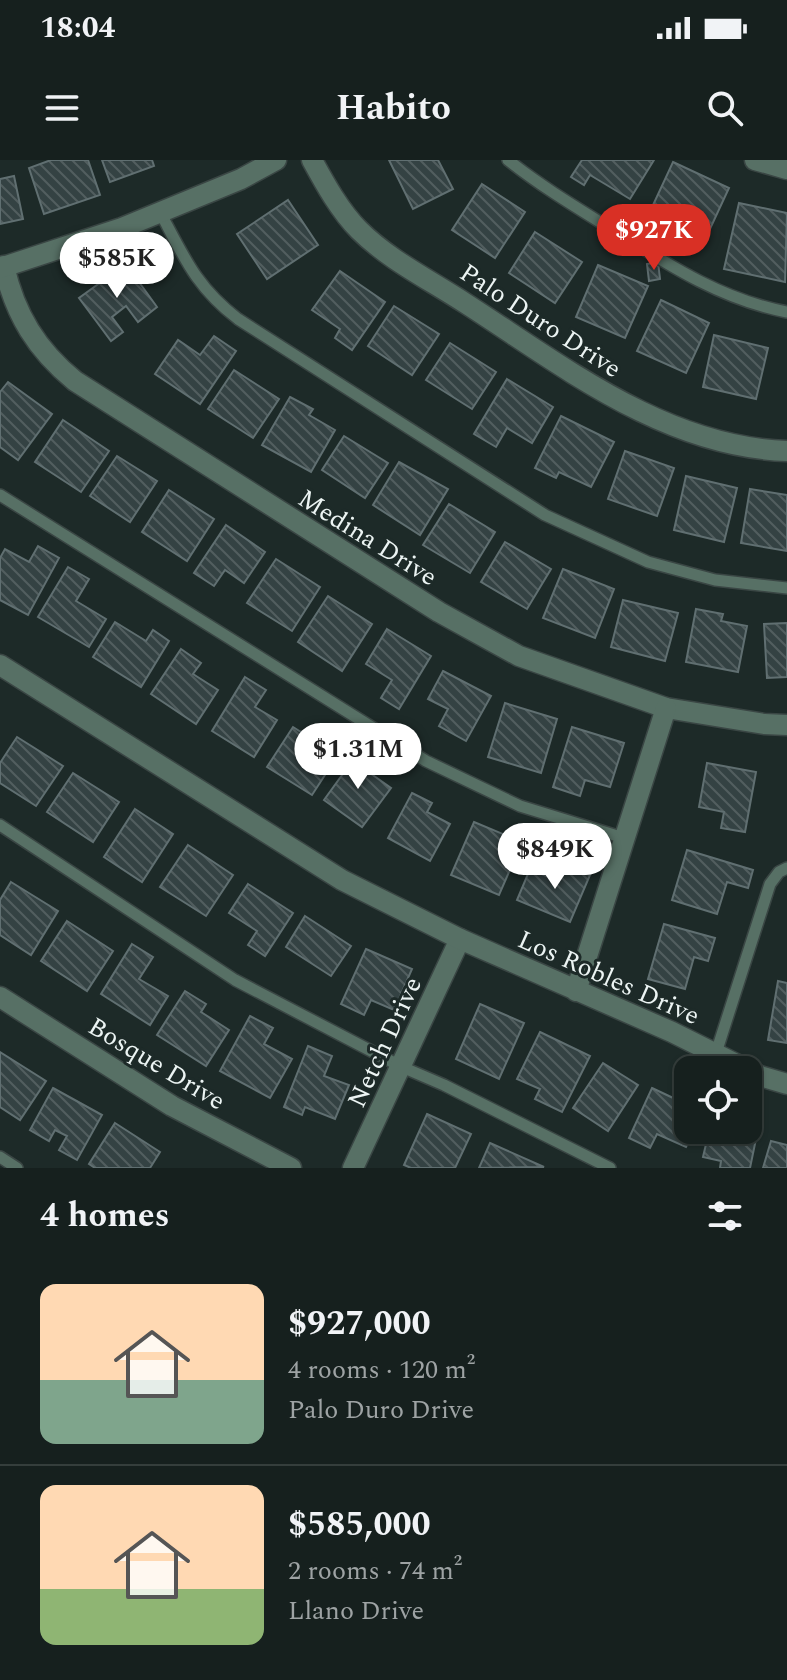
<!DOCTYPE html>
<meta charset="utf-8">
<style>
:root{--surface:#16201e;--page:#1f2827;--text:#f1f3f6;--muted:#9ea3a4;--line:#353e3c;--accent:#d93025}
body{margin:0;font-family:Spectral,serif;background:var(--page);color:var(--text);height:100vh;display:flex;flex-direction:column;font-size:30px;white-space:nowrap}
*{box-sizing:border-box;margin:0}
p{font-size:26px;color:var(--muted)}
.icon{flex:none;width:44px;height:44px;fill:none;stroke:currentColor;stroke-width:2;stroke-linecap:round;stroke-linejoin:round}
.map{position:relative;height:1008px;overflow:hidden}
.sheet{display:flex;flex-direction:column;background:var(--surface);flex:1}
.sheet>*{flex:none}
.tools{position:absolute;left:674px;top:896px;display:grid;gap:16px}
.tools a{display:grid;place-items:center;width:88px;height:88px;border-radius:16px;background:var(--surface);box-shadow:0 2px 6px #0004,0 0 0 2px var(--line);font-size:40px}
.price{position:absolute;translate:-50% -68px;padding:0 18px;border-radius:28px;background:#fff;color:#222;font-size:26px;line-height:52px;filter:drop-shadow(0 2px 4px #0008)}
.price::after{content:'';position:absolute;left:50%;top:48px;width:24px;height:18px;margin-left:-12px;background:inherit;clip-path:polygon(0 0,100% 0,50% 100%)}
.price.on{background:var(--accent);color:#fff}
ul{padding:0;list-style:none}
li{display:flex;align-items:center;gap:24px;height:200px;padding:0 40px}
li+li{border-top:2px solid var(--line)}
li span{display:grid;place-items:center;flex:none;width:224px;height:160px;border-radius:16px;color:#555}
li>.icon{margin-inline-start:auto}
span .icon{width:96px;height:96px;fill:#fffc;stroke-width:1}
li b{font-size:34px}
h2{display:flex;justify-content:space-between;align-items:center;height:96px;padding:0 40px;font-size:34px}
.status{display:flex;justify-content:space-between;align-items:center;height:56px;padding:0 40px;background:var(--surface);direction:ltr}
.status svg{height:22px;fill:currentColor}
header{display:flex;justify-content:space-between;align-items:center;height:104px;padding:0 40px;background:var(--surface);font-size:36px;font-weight:700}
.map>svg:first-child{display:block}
.building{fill:url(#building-back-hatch);stroke:#606f71;stroke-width:2}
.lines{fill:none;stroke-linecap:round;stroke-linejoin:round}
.service-casing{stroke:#3a4644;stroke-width:14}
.minor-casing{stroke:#3a4644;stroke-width:23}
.tertiary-casing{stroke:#3a4644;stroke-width:23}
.service{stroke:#577065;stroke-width:11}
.minor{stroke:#577065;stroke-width:20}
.tertiary{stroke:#577065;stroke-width:20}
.labels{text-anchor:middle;stroke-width:6;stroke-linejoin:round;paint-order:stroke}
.street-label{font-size:26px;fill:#ecf4f3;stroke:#1d2a28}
</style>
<div class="status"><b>18:04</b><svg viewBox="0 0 49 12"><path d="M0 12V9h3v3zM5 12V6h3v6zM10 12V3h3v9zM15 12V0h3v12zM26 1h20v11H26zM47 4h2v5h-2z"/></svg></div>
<header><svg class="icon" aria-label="menu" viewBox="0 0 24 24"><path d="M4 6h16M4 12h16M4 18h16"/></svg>Habito<svg class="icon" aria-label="search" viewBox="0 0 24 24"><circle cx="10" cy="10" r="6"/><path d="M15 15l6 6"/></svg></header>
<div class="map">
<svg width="787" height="1008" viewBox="0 0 787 1008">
<defs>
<pattern id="building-back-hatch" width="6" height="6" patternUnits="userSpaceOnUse" patternTransform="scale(2)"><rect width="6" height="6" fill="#344243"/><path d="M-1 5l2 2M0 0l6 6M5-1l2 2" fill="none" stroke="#525e5f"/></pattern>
</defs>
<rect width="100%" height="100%" fill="#1d2a28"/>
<!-- building -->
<g class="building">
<polygon points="51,0 88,0 100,35 44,54 29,8"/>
<polygon points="102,0 152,0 154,6 110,22"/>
<polygon points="389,0 438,0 453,29 413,49"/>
<polygon points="582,0 654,0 630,39 590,15 584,25 571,17"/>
<polygon points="673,2 729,28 703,84 647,58"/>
<polygon points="14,16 23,59 0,64 0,19"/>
<polygon points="482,24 525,52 495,98 452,70"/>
<polygon points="288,40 318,85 267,119 237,74"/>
<polygon points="739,43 787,53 785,122 724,109"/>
<polygon points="535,72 582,102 555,143 509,113"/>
<polygon points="658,102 660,119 649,121 647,104"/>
<polygon points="126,104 157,147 138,162 126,146 112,157 123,172 111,181 79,138"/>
<polygon points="598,105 648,126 625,178 576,157"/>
<polygon points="340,111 385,142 352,190 335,178 340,169 312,150"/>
<polygon points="661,140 709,163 686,213 637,191"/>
<polygon points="394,146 439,174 412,215 368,186"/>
<polygon points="714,175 768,188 756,239 703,227"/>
<polygon points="214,176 236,191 200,244 155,214 178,180 200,195"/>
<polygon points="450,183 496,212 472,249 426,220"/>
<polygon points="234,210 279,239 253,278 208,249"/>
<polygon points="507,219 553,247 532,283 507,268 496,287 474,274"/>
<polygon points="8,222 52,254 18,300 0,287 0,232"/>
<polygon points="290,237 313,249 309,255 335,270 311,312 262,285"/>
<polygon points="561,256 614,282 591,327 559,312 556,318 535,308"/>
<polygon points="63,260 109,291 81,332 35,302"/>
<polygon points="344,276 388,303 365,338 322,310"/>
<polygon points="625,291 674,308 657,356 608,339"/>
<polygon points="117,296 157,321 130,362 90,336"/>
<polygon points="399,302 448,329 420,375 373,345"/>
<polygon points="686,316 737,328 724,382 674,370"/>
<polygon points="750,329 787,335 787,391 741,383"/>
<polygon points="169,330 214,359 187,401 142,372"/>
<polygon points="449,344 495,372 470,413 423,385"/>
<polygon points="226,365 265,392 244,423 225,410 214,426 194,413"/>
<polygon points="505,382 551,409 527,449 481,422"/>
<polygon points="38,386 59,398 28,455 0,440 0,398 5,389 29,402"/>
<polygon points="276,399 320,427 292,471 247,443"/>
<polygon points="68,407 89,419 76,441 106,459 89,487 38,457"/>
<polygon points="563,409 614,429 595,478 543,458"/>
<polygon points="328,436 372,464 342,511 298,482"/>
<polygon points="623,440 678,453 665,501 611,487"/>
<polygon points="696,449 723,454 721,461 747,466 738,512 686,502"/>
<polygon points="115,462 146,481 153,470 169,481 141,527 93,497"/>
<polygon points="787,463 787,517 767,518 764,464"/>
<polygon points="387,469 431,496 399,549 381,538 392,520 366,504"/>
<polygon points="181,489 201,503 193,514 218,530 196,564 151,534"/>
<polygon points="443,511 491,536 466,581 439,566 448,549 428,539"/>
<polygon points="245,517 266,530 255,547 277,560 254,597 212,571"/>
<polygon points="505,543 557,559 541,613 488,597"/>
<polygon points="293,567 338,595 312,635 267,607"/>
<polygon points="572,567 624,583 610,627 585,620 580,636 553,627"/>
<polygon points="17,577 63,606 36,646 0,623 0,603"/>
<polygon points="358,593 376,606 370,613 391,628 362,667 324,640"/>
<polygon points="707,603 756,612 745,672 721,668 724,652 699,647"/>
<polygon points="73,613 119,642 93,682 47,652"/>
<polygon points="412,633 432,643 427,652 450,664 430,701 388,678"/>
<polygon points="135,649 173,674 142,722 104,697"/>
<polygon points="474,662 522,682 499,735 451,715"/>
<polygon points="188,685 233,715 206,756 160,727"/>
<polygon points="687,690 753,710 748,728 727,722 717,754 672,740"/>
<polygon points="561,702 590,715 570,762 517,740 530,709 553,719"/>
<polygon points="11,722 58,751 31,795 0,775 0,740"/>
<polygon points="248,724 293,753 265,796 248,785 257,771 229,753"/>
<polygon points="305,756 351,786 331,816 286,787"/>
<polygon points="67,761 113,791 87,831 41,801"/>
<polygon points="664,764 715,778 708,801 694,797 685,829 648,819"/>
<polygon points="132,784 153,797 139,819 168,836 150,865 101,834"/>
<polygon points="366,789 412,809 394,850 371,840 364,855 341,844"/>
<polygon points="778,821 787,823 787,883 768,880"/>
<polygon points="185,831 206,844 201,852 229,870 206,906 157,875"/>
<polygon points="480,844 524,863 499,919 456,899"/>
<polygon points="250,856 273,868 264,884 292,899 270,938 220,911"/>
<polygon points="540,872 590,896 562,952 535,939 540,929 517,919"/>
<polygon points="308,886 332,896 324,916 349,925 335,959 305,947 302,955 284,947"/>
<polygon points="0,892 46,921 20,960 0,947"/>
<polygon points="603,903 638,925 608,971 573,948"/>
<polygon points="53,928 102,955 77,1000 59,990 67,976 55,970 49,981 30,970"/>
<polygon points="652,928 688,945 688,970 694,970 686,987 657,974 650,988 629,978"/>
<polygon points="427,954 471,974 455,1008 411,1008 404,1005"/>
<polygon points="115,963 160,992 150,1008 95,1008 89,1004"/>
<polygon points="727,970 757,974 750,1008 720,1008 721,1001 703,997 707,980 724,984"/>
<polygon points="771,981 787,985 787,1008 763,1008"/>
<polygon points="490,983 544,1007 479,1008"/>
</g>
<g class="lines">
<defs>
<g id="service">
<path d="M508 0C542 27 579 49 616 72 670 106 723 140 787 152"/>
<path d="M160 52C184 97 196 127 238 159L545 355 648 402 715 420 787 428"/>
<polyline points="0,335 426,601 520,646 624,678"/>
<polyline points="0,665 235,820 402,907 444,925 610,1008"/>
<polyline points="716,893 770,724 779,712 787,708"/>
<polyline points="0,997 17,1008"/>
</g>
<g id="minor">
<path d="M312 0C325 24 340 51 359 70 389 100 430 120 465 143 563 206 665 287 787 291"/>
<polyline points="755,0 787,9"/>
<path d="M4 106C15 155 37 190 75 221L439 452 519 496 666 548 764 564 787 565"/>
<polyline points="0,108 122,68 241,19 276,0"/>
<polyline points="576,831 666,548"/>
<polyline points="0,837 172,946 291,1008"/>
<polyline points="353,1008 460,779"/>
</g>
<polyline id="tertiary" points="0,505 342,720 460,779 672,872 760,916 787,924"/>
</defs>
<!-- service casing -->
<use href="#service" class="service-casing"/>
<!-- minor casing -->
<use href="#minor" class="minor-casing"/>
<!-- tertiary casing -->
<use href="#tertiary" class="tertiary-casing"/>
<!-- service -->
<use href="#service" class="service"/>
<!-- minor -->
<use href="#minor" class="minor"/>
<!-- tertiary -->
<use href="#tertiary" class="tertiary"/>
</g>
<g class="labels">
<!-- street labels -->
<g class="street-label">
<text transform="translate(541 160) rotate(33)" y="9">Palo Duro Drive</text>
<text transform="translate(368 377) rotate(32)" y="9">Medina Drive</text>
<text transform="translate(609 817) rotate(24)" y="9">Los Robles Drive</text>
<text transform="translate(384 882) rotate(-65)" y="9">Netch Drive</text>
<text transform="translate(157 903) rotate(31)" y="9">Bosque Drive</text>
</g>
</g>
</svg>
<div class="tools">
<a><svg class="icon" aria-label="locate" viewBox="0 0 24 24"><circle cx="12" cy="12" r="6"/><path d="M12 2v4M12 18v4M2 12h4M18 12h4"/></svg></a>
</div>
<b class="price on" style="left:654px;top:112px">$927K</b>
<b class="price" style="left:117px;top:140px">$585K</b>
<b class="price" style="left:358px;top:631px">$1.31M</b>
<b class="price" style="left:555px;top:731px">$849K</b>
</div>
<section class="sheet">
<h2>4 homes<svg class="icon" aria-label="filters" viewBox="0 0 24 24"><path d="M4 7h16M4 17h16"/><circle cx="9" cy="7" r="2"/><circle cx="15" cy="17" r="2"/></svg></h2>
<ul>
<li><span style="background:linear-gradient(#ffd9b3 60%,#7fa58c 0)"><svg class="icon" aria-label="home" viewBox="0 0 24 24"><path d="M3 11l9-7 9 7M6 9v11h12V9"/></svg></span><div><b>$927,000</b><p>4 rooms · 120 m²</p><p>Palo Duro Drive</p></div></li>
<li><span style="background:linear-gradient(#ffd9b3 65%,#8fb573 0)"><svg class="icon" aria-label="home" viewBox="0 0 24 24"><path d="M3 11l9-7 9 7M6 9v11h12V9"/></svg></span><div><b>$585,000</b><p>2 rooms · 74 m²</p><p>Llano Drive</p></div></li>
</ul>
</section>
